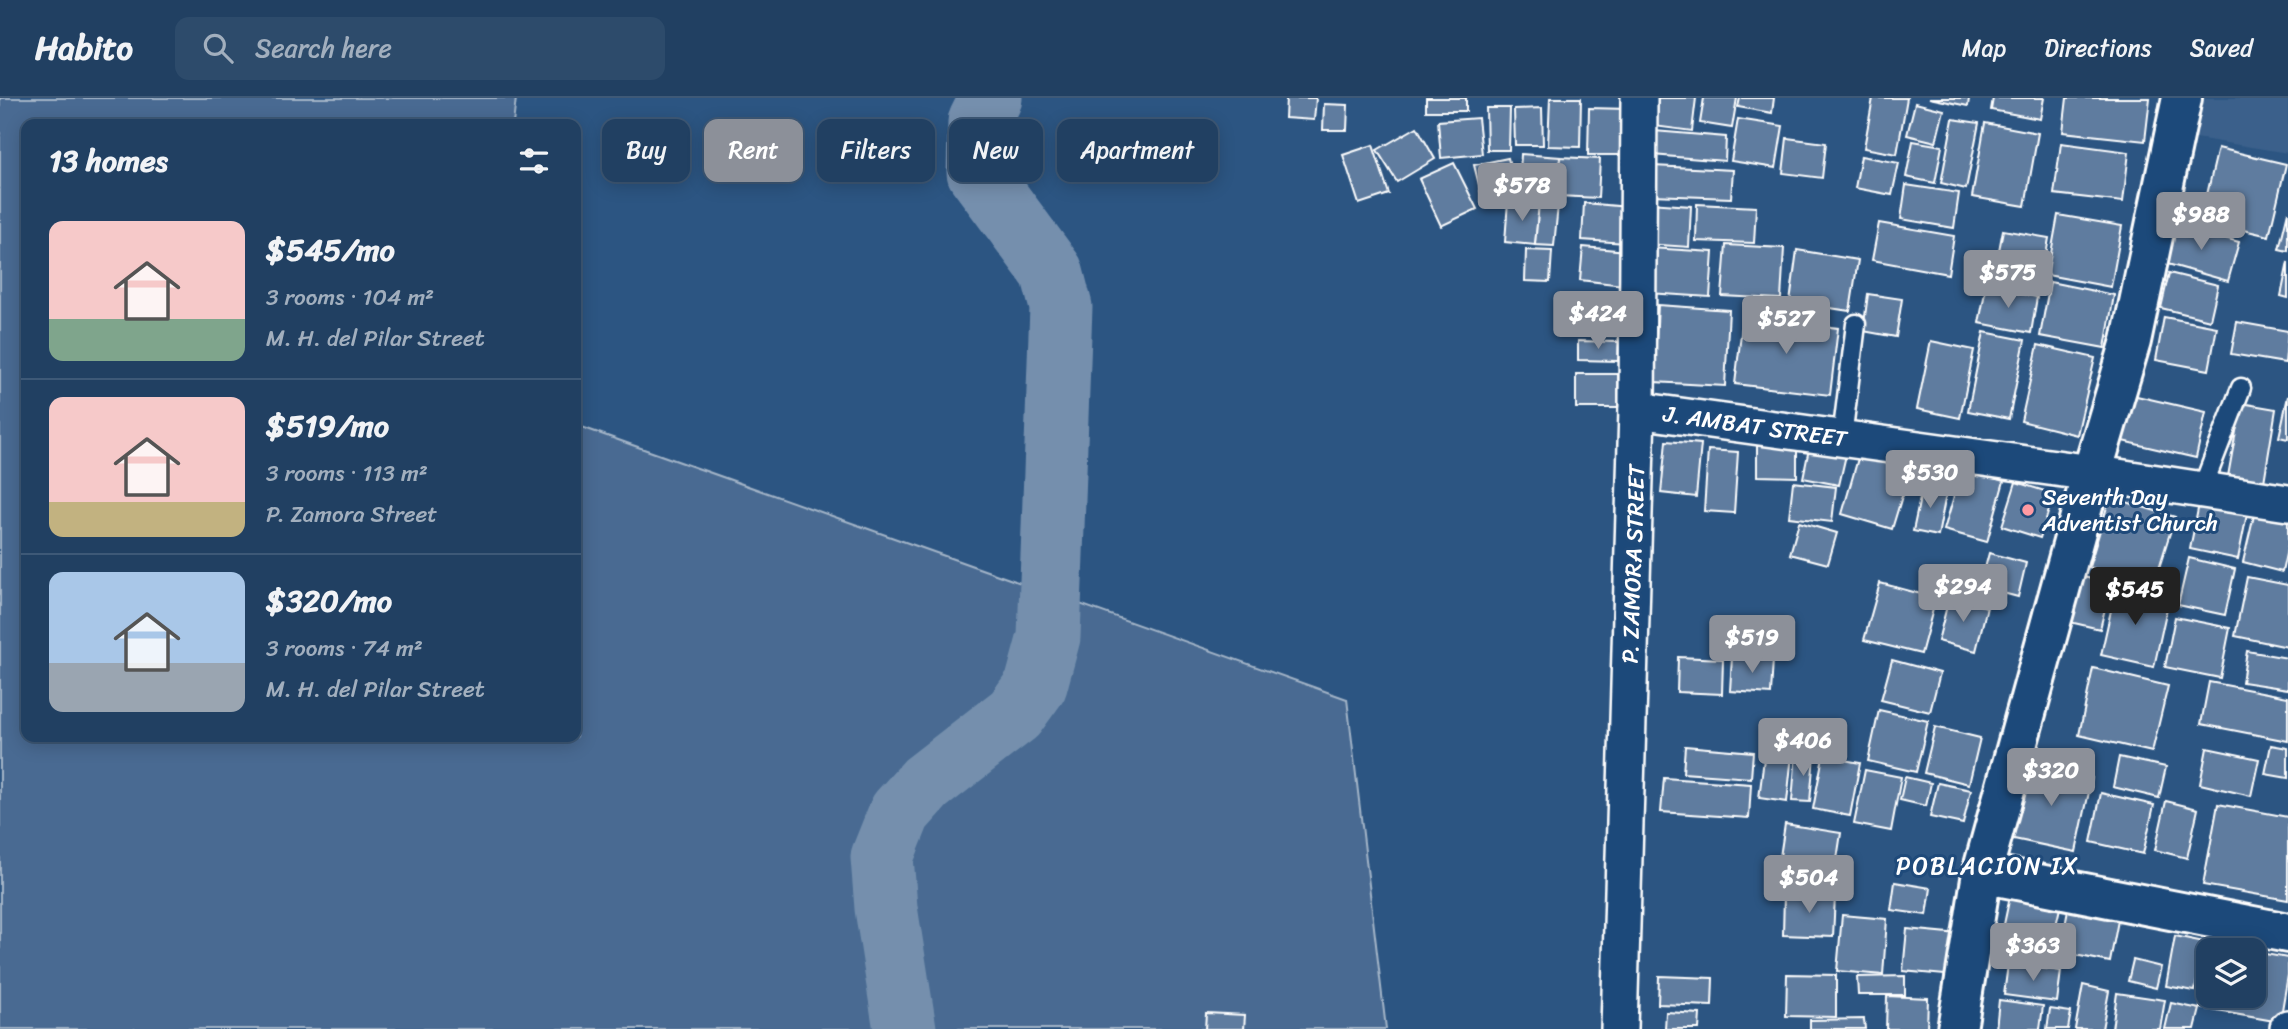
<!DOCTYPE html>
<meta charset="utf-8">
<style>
:root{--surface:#214062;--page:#2d4b6b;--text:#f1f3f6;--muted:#a2afbe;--line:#3e5977;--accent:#8c9099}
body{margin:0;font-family:Sriracha,sans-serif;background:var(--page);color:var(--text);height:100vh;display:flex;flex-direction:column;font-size:26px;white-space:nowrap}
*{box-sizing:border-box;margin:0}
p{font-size:23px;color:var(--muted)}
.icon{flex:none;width:38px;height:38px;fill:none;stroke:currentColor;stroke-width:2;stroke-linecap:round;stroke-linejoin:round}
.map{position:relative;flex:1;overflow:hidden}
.drawer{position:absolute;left:21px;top:21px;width:560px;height:623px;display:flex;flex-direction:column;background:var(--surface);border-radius:14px;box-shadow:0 4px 18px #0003,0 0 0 2px var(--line)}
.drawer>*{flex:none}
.guide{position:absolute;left:602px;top:21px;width:665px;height:63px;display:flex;gap:14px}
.fabs{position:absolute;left:2196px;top:840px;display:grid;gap:14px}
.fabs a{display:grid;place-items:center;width:70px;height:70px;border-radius:14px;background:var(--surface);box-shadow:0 4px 18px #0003,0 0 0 2px var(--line);font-size:35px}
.price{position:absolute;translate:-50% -60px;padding:0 16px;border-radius:7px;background:var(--accent);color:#fff;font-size:23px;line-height:46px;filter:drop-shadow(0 2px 4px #0008)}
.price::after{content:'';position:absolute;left:50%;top:42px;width:21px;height:16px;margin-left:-10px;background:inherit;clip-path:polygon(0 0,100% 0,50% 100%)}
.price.current{background:#222;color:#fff}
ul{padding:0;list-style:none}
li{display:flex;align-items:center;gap:21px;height:175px;padding:0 28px}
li+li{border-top:2px solid var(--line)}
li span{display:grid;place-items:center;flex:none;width:196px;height:140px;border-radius:14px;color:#555}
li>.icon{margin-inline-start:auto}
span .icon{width:84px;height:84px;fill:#fffc;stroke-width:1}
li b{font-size:30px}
h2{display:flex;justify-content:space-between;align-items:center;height:84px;padding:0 28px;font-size:30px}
.pill{padding:0 24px;border-radius:14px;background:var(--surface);box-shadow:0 4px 18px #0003,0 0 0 2px var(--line);font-size:24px;line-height:63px}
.pill.current{background:var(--accent);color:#fff}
header{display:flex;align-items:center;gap:42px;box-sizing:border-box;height:98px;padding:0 35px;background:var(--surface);border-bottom:2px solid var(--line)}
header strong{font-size:33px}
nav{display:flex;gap:38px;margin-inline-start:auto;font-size:24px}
.search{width:490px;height:63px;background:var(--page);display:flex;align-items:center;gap:18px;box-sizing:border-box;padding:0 24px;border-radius:14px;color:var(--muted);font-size:26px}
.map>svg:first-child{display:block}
.built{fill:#3b618b}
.green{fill:#486b92;stroke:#a4b5c8;stroke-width:2}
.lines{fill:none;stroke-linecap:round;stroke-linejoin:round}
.river{stroke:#748fad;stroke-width:63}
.building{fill:#5e7c9f;stroke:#fff;stroke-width:2}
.lane-casing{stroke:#fff;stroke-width:23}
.street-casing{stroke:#fff;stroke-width:40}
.secondary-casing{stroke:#fff;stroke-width:44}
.lane{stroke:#1f4a7a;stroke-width:18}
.street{stroke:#1f4a7a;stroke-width:35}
.secondary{stroke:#1f4a7a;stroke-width:38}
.poi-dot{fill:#ff9aa2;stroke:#1f4a7a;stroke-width:2.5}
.labels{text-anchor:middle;stroke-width:6;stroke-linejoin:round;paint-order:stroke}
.street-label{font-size:23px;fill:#fff;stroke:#1f4a7a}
.poi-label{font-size:23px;fill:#fff;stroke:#1f4a7a;text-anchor:start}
.neighbourhood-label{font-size:24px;letter-spacing:2px;fill:#fff;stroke:#1f4a7a}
</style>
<header>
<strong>Habito</strong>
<div class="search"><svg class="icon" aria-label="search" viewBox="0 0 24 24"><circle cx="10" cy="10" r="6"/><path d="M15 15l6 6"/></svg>Search here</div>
<nav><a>Map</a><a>Directions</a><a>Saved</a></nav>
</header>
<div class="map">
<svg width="2288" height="931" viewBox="0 0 2288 931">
<rect width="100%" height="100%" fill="#2c5582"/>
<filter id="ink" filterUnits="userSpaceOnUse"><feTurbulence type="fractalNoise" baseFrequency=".0143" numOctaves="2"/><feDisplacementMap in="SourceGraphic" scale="14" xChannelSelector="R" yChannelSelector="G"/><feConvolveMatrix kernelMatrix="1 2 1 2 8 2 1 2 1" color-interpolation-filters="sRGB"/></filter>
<g filter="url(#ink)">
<!-- built -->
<polygon class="built" points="2205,0 2288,0 2288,55 2196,40"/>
<!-- green -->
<polygon class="green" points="0,0 516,0 513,26 26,26 26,639 576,639 576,327 1347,601 1386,931 0,931"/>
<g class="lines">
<!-- river -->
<polyline class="river" points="905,931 886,810 882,759 900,714 926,685 1015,616 1036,587 1049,539 1061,209 1052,174 978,74 979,24 991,0"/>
</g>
<!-- building -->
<g class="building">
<polygon points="1286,0 1316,0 1314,22 1285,20"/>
<rect x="1426" y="0" width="40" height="13"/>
<polygon points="1550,0 1581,0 1580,49 1548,48"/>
<polygon points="1650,0 1696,0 1692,33 1646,27"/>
<polygon points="1704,0 1737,0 1732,30 1700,25"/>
<polygon points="1740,0 1774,0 1772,15 1738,9"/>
<polygon points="1873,0 1907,0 1897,56 1864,50"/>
<polygon points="1929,0 1969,0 1968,8"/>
<polygon points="1993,0 2044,0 2040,21 1991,12"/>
<polygon points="2067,0 2150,0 2145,43 2063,34"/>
<polygon points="1915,5 1944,12 1936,44 1907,37"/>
<polygon points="1324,6 1348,7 1347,32 1323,32"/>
<polygon points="1486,10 1510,10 1509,52 1487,52"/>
<polygon points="1542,10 1543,47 1515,47 1514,11"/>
<polygon points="1589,10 1629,11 1628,57 1588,57"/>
<polygon points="1478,20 1482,56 1441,60 1438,23"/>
<polygon points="1738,21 1783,28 1776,70 1731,63"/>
<polygon points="1953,21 1979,25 1966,91 1941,85"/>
<polygon points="1985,25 2038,35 2025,108 1972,99"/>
<polygon points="1417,29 1435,61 1397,84 1377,52"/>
<polygon points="1654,33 1726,39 1725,63 1652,57"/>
<polygon points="1787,40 1826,45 1822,80 1783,75"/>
<polygon points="1913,43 1942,48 1935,85 1906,79"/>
<polygon points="2061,45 2129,54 2123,104 2054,96"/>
<polygon points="1373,47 1389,96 1359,106 1343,57"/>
<polygon points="2218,50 2286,66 2269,138 2201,122"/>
<polygon points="1521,56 1560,59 1558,98 1519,96"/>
<polygon points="1861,58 1899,65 1892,97 1855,90"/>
<polygon points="1560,59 1600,61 1598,100 1558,98"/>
<polygon points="1508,60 1516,92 1482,99 1474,67"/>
<polygon points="1454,65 1477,111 1441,128 1419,81"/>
<polygon points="1653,68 1733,72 1731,100 1652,97"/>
<polygon points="1906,87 1959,95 1954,130 1901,121"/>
<polygon points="1508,103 1539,106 1535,147 1505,144"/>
<polygon points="1584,105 1628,109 1626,145 1582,142"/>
<polygon points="1649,105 1691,108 1689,149 1646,146"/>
<polygon points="1539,106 1558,107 1554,148 1535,147"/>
<polygon points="1697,106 1756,109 1754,145 1696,143"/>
<polygon points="2288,114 2288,153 2279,151"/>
<polygon points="2058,117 2122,128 2111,189 2047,177"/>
<polygon points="1879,125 1954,138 1948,176 1872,162"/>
<polygon points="2175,126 2239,144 2228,183 2164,165"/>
<polygon points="2003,132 2049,140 2040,191 1993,183"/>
<polygon points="1726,147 1784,150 1781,201 1722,198"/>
<polygon points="1583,149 1627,153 1623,187 1580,182"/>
<polygon points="1650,150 1713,154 1710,199 1648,195"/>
<polygon points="1526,152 1552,153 1550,184 1525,183"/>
<polygon points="1797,152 1858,162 1850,213 1790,204"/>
<polygon points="2288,164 2288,200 2281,198"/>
<polygon points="2169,175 2218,187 2210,222 2161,210"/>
<polygon points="2050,184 2114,197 2105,250 2040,238"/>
<polygon points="1986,189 2037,199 2031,235 1979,225"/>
<polygon points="1868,196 1902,201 1896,239 1863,233"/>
<polygon points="1579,201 1618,202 1617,238 1579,237"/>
<polygon points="1658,207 1729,212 1725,288 1654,284"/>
<polygon points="1743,219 1838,230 1830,297 1735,286"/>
<polygon points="2164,219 2217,229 2209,272 2156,262"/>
<polygon points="2237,224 2288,233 2285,265 2231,256"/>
<polygon points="1984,234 2025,242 2009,321 1968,313"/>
<polygon points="1578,243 1619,244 1618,263 1578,262"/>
<polygon points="1931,243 1974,252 1960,320 1917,311"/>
<polygon points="2038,247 2095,260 2077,337 2021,323"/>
<rect x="1576" y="276" width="42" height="34"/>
<polygon points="2128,296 2206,314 2196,360 2118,342"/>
<polygon points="2288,298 2288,341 2279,339"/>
<polygon points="2241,305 2276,311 2263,390 2227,384"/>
<polygon points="1757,334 1797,335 1797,379 1757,378"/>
<polygon points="1812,336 1849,344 1839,387 1803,380"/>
<polygon points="1666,343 1701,346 1696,399 1661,395"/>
<polygon points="1708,352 1738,354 1734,415 1704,413"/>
<polygon points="1859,357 1910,372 1892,431 1842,416"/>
<polygon points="1962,371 2004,383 1987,444 1944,432"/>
<polygon points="1793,384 1836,389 1832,424 1789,419"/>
<polygon points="2016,384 2054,396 2040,440 2002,428"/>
<polygon points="1923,386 1947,391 1938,438 1913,433"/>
<polygon points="2201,396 2249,406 2238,461 2190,451"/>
<polygon points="2110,399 2175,419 2153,489 2089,469"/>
<polygon points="2256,409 2288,416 2288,447 2282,474 2243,464"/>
<polygon points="1799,424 1837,435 1828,466 1790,456"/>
<polygon points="1989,455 2026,465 2018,499 1980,489"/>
<polygon points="2189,460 2235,471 2225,517 2178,507"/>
<polygon points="2072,476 2111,486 2100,531 2061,522"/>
<polygon points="2247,479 2288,487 2288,549 2235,538"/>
<polygon points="1880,485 1936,500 1921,556 1864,542"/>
<polygon points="2116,490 2169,501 2154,569 2101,557"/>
<polygon points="1949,500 1987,509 1976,553 1938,543"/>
<polygon points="2175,519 2230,530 2220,580 2165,569"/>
<polygon points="2247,553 2288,560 2288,591 2242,584"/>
<polygon points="1678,559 1723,561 1722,596 1677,594"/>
<polygon points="1732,559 1773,561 1771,596 1730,593"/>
<polygon points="1892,562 1940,575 1930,614 1881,602"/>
<polygon points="2093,570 2168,588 2152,654 2079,637"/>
<polygon points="2209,584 2288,599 2288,643 2201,626"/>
<polygon points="1879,612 1928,623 1916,674 1868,663"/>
<polygon points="1935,629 1980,640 1969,686 1924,675"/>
<polygon points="2271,647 2288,650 2288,680 2265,676"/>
<polygon points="1685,648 1753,654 1751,680 1683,675"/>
<polygon points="2207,650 2259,661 2251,698 2200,686"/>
<polygon points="1765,653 1792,656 1787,704 1759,700"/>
<polygon points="1796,655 1814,657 1810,704 1792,703"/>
<polygon points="1823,658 1860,665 1850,718 1813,711"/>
<polygon points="2119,659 2166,669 2159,700 2113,689"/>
<polygon points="2026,665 2092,680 2076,754 2009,740"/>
<polygon points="1865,672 1901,679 1891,733 1854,726"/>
<polygon points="1905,679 1931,685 1926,708 1900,702"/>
<polygon points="1664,680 1751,686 1749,720 1661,714"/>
<polygon points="1938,685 1971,692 1963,726 1930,719"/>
<polygon points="2101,695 2154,707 2143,756 2091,744"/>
<polygon points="2166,703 2198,711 2187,760 2155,752"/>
<polygon points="2218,706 2288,719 2288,802 2203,787"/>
<polygon points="1785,726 1841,735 1834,781 1778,772"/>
<polygon points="1895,784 1931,790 1927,817 1891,812"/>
<polygon points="1784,796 1835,798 1833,839 1783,837"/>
<polygon points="2010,798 2060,810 2048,862 1999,850"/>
<polygon points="2070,802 2120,812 2110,864 2060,854"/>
<polygon points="1842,817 1887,821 1883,877 1837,873"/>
<polygon points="1907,831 1959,836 1955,878 1903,873"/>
<polygon points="2175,838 2204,844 2195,893 2166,888"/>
<polygon points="2254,854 2288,860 2288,877 2280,924 2200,910 2208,861 2208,898 2254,898"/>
<polygon points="2133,862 2161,869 2156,890 2128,883"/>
<polygon points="2008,866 2061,873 2057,904 2004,897"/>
<polygon points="1787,876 1836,877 1836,919 1786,918"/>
<polygon points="1659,878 1713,880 1712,908 1658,906"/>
<polygon points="1905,878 1905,897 1858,897 1857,879"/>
<polygon points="2083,887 2109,893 2102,931 2075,931"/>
<polygon points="2117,895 2165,902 2160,931 2112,931"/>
<polygon points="1887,898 1928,900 1927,931 1886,931"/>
<polygon points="1999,902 2043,908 2040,931 1996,931"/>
<polygon points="2171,905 2200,911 2195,931 2165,931"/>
<polygon points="2050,911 2071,914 2068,931 2047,931"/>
<polygon points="1666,914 1700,916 1699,931 1665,931"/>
<polygon points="1206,915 1245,917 1244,931 1205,931"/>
<polygon points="1864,921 1865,931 1810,931 1810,922"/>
</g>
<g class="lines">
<defs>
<g id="lane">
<polyline points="1842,340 1856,226"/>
<polyline points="2202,391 2241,290"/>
</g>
<g id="street">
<polyline points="1637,312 2092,375 2288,405"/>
<polyline points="1619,931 1637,312 1639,0"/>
<polyline points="2288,931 2288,930"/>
</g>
<g id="secondary">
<polyline points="1982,775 2288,835"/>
<polyline points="1957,931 1982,775 2092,375 2131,243 2182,0"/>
</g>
</defs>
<!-- lane casing -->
<use href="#lane" class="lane-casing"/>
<!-- street casing -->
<use href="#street" class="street-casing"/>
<!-- secondary casing -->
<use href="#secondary" class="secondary-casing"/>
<!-- lane -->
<use href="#lane" class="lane"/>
<!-- street -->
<use href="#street" class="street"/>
<!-- secondary -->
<use href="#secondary" class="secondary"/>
</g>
</g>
<!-- markers -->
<circle class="poi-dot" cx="2028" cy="412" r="7"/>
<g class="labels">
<!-- street labels -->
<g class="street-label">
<text transform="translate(1755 328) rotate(8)" y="8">J. AMBAT STREET</text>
<text transform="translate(1633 466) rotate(-88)" y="8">P. ZAMORA STREET</text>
</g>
<!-- poi labels -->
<g class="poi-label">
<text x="2042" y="407">Seventh Day<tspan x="2042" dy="26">Adventist Church</tspan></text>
</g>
<!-- neighbourhood labels -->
<g class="neighbourhood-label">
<text x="1988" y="776">POBLACION IX</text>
</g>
</g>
</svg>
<div class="fabs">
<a><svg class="icon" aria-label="layers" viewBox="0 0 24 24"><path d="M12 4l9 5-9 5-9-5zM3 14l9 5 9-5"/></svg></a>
</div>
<b class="price" style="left:1522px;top:125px">$578</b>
<b class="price" style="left:2201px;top:154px">$988</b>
<b class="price" style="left:2008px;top:212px">$575</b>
<b class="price" style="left:1598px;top:253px">$424</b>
<b class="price" style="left:1786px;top:258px">$527</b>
<b class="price" style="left:1930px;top:412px">$530</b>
<b class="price" style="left:1963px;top:526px">$294</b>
<b class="price current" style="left:2135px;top:529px">$545</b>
<b class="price" style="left:1752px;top:577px">$519</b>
<b class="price" style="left:1803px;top:680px">$406</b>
<b class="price" style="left:2051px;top:710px">$320</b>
<b class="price" style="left:1809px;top:817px">$504</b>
<b class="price" style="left:2033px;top:885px">$363</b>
<div class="guide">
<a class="pill">Buy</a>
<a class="pill current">Rent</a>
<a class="pill">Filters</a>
<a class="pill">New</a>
<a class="pill">Apartment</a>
</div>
<section class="drawer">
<h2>13 homes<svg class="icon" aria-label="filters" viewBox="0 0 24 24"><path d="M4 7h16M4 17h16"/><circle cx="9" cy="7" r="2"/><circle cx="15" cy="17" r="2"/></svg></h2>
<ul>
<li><span style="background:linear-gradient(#f6c9c9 70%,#7fa58c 0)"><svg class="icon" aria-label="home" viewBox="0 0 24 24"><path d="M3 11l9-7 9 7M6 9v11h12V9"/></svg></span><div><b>$545/mo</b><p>3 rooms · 104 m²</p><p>M. H. del Pilar Street</p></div></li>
<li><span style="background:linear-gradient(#f6c9c9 75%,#c2b280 0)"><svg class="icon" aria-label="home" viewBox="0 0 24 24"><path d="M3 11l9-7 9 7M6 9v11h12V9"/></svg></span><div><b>$519/mo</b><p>3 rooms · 113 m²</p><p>P. Zamora Street</p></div></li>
<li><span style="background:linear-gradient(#a9c7e8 65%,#9aa5b1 0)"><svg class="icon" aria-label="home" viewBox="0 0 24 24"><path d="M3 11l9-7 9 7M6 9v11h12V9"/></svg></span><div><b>$320/mo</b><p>3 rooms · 74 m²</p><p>M. H. del Pilar Street</p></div></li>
</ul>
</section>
</div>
